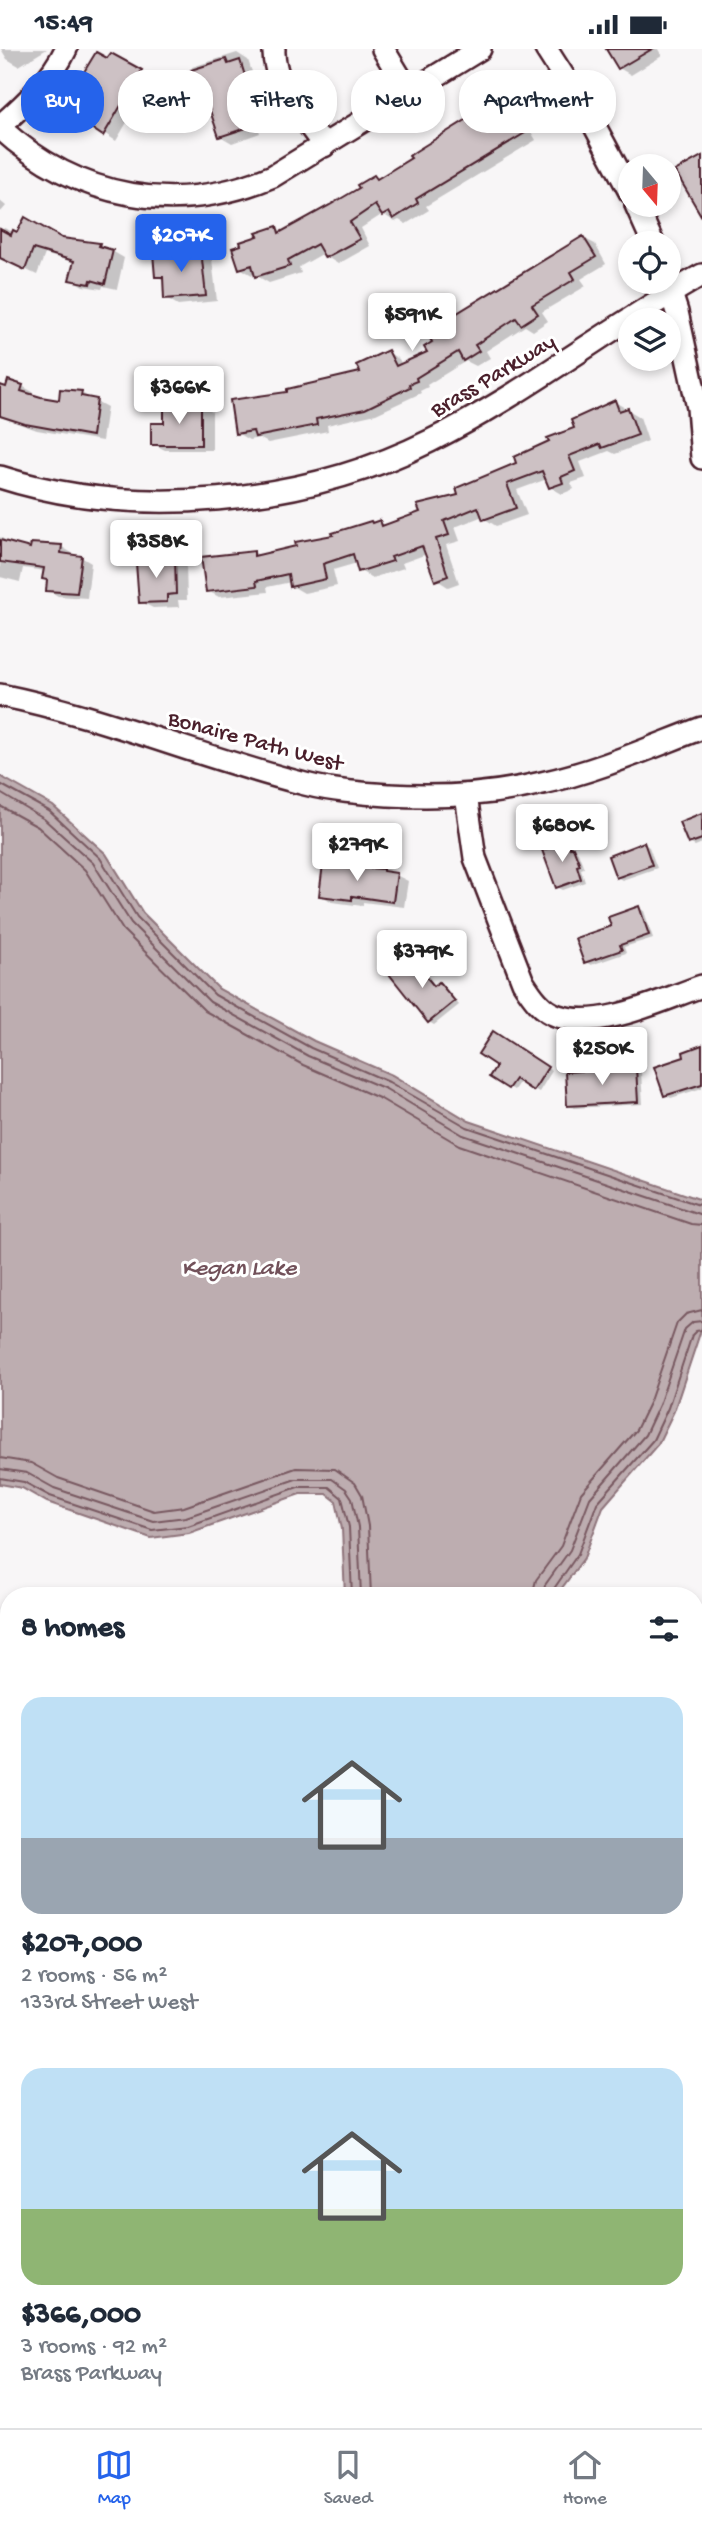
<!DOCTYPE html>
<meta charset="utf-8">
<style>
:root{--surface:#fff;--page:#f6f6f7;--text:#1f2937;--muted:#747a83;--line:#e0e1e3;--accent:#2563eb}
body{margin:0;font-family:"Gochi Hand",sans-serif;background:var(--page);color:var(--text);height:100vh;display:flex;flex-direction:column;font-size:26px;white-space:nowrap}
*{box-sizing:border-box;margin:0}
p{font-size:23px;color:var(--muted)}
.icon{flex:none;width:38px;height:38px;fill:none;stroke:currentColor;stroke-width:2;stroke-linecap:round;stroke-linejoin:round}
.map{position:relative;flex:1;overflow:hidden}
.side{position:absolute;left:0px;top:1538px;width:704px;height:842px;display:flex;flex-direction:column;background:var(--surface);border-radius:28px 28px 0 0;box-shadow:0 4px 10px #0003}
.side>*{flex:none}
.guide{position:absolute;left:21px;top:21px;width:662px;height:63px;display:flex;gap:14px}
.needle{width:46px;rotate:161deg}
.buttons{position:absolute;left:618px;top:105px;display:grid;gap:14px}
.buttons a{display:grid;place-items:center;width:63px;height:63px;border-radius:50%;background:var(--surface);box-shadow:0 4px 10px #0003;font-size:35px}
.price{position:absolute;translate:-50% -60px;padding:0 16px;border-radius:7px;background:#fff;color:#222;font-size:23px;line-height:46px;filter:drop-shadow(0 2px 4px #0008)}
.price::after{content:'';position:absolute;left:50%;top:42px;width:21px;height:16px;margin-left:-10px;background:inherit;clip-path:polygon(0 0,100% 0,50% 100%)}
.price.current{background:var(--accent);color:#fff}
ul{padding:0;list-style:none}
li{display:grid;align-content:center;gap:14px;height:371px;padding:0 21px}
li span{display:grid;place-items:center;height:217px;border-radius:21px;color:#555}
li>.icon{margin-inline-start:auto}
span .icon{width:126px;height:126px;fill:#fffc;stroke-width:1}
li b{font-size:30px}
h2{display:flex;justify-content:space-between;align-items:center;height:84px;padding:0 21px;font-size:30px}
.tag{padding:0 24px;border-radius:28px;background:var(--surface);box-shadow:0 4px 10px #0003;font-size:24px;line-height:63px}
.tag.current{background:var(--accent);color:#fff}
.status{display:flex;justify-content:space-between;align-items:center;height:49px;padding:0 35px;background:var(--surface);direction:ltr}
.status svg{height:19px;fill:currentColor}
.tabs{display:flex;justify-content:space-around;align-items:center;height:98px;border-top:2px solid var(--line);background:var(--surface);font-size:19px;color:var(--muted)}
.tabs a{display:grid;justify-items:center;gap:4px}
.tabs .current{color:var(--accent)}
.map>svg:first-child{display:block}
.water{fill:#bdadb0;stroke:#8f747b;stroke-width:2}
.shadow{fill:#0003}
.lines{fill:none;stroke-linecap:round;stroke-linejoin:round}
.shore{stroke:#785860;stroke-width:2}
.building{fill:#cdc1c4;stroke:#4a1f2b;stroke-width:2}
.minor-casing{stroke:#4a1f2b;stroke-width:26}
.minor{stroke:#fff;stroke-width:21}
.rail{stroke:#4a1f2b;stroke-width:5;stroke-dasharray:10 5;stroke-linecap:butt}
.labels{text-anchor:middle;stroke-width:6;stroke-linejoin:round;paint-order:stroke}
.street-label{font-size:23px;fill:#4a1f2b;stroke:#fff}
.water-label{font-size:24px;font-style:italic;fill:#72515a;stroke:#fff}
</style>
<div class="status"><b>15:49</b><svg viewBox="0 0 49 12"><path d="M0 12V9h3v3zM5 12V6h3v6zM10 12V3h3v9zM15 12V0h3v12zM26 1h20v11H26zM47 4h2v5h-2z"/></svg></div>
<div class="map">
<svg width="702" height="2379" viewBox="0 0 702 2379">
<rect width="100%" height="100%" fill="#f8f6f7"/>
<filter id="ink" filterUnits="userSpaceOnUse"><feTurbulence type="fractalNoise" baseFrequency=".0143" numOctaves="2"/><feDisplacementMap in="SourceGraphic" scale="14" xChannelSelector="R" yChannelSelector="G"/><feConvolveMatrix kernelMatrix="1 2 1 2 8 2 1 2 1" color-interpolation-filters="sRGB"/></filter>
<g filter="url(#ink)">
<!-- water -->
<g class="water">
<polygon points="0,727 53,757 106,805 143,864 219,940 314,992 392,1026 469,1072 702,1151 702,1278 674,1362 658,1395 603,1458 584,1509 556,1547 345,1547 342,1480 336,1452 327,1445 300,1445 189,1484 151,1489 47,1453 22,1439 0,1435"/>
<polygon points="9,1591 9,1862 0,1860 0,1592"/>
</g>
<!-- shadow -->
<g class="shadow">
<polygon points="1,0 47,0 19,17 7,10"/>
<polygon points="608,0 658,0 662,7 631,26 619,19"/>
<polygon points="237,4 248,11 269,74 258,78 260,84 232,94 220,87 210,55 202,51 192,18"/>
<polygon points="111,6 153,29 116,92 72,63"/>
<polygon points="503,50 515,57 536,91 426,157 429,161 406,175 399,171 395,173 383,165 361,179 370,197 338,215 327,208 324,204 299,218 301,224 269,234 257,227 256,224 252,226 240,219 277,179 284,183 361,139 374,128 380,131"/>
<polygon points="0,152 6,157 0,164"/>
<polygon points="4,179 18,185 99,196 112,202 124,209 117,240 103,237 102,240 83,237 71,230 75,214 45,205 37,226 6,211 0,208 0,187"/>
<polygon points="583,189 595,195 606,215 581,230 586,237 542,263 548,272 533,282 525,277 486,302 490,309 476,317 466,312 427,336 428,338 420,342 421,344 376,365 327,376 328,382 268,394 259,389 249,391 237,384 289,345 362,325 387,303 399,310 402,316 429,304"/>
<polygon points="200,203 212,210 217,252 178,256 166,249 165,232 157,227"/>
<polygon points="22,337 33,343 32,347 61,353 81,344 107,358 102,392 37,381 0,368 0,338 7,340"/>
<polygon points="615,353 640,368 648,392 615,405 609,402 580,413 586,429 571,434 574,440 562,445 550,438 547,430 517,441 527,466 496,477 485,470 483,467 455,478 460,492 446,496 459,534 448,538 437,531 427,505 402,514 404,519 372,529 360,522 357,514 333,521 337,537 304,544 292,537 291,533 267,538 268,543 219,548 208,542 254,503 260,507 380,473 387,477 461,447 576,380"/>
<polygon points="200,356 212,363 212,401 165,401 153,395 166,376"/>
<polygon points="0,488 5,491 5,494 32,501 32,496 62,498 72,504 72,507 81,508 91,514 87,549 58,547 48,541 49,532 45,522 23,519 20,533 0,528"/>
<polygon points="175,509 186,515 187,551 178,551 179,558 153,559 141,553"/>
<polygon points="702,766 702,794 695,797 689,794"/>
<polygon points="568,795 578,803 584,819 581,820 585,833 563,841 557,838"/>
<polygon points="644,795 649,798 657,819 622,831 617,828"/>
<polygon points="387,825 396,826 408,832 404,858 363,853 363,857 332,853 321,846"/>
<polygon points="638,859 644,862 653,889 624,898 626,904 591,916 586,913"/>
<polygon points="411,910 416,913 436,938 439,935 445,938 459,956 434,976 429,973"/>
<polygon points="494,984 552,1022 539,1043 520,1032 514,1041 491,1027 498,1017"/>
<polygon points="702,998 702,1039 671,1049 666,1046 686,1010"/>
<polygon points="635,1020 641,1023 643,1055 574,1059 568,1056"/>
<polygon points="702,1867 702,1913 695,1917 695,1871"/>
<polygon points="695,2198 702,2201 702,2235 695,2232"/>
</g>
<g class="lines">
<!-- shore -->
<g class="shore">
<polyline points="0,735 49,762 100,809 137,868 215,946 311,999 389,1033 467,1078 702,1157"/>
<polyline points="0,744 44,770 93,814 131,874 210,953 308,1007 386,1040 463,1086 702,1166"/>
<polyline points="0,757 38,778 85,821 123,881 205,962 303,1016 381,1050 459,1096 691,1175 702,1176"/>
<polyline points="0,1409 31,1414 58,1429 154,1462 184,1458 296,1419 335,1420 355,1434 362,1446 368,1477 371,1547"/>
<polyline points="0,1420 27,1424 54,1439 153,1472 186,1468 296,1430 332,1430 346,1440 352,1449 358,1478 361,1547"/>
<polyline points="0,1429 24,1433 50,1447 152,1481 188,1477 298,1438 329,1438 342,1449 349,1478 352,1547"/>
<polyline points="532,1547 536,1531 561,1497 581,1444 636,1381 650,1352 677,1274 686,1265 702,1261"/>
<polyline points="543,1547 545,1536 570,1501 590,1449 645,1386 659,1356 685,1280 693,1273 702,1272"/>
<polyline points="552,1547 553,1541 578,1505 597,1454 653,1391 668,1359 692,1286 696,1282 702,1281"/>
</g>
</g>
<!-- building -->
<g class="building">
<polygon points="606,0 652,0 618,20"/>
<polygon points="96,3 107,9 111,4 142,21 103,87 69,64 72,60 65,54"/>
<polygon points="226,10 228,15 240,11 258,68 247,72 249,78 219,88 206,50 201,52 191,21"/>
<polygon points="503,48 525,84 416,150 418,154 393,170 389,163 382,167 375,156 350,173 360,190 325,209 317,195 288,211 290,217 255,228 252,216 239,220 232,199 241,196 240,193 258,187 256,184 277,177 279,184 330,156 359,139 357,136 374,126 377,130 411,109 409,107 416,102"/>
<polygon points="702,107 702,168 675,122"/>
<polygon points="25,168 62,189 100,194 99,197 113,201 105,235 91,231 90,235 69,231 74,212 33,200 25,221 0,209 0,180 11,186 13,181 17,183"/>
<polygon points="583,187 596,208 571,223 575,230 532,256 538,265 521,276 516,269 475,296 479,302 463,312 458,303 416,329 417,332 409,335 410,338 365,360 316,370 317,376 255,388 253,382 235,385 230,351 287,343 287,340 360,323 356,316 388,301 396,317 427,303 424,298 432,293 426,283"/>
<polygon points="201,201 206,247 164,250 163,228 155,228 153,204"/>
<polygon points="8,331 23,336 21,342 41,348 59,351 60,340 82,342 81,347 97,350 92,387 25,375 0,367 0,336 6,338"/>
<polygon points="615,351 619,362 628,359 638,386 602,399 600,395 569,407 575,422 561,428 563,434 549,439 542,422 507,435 516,459 483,471 478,458 444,472 449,486 436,490 448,527 435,532 422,497 391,508 393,512 358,523 353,505 323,515 326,530 290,538 288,525 256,532 257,537 206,543 201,508 254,502 254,507 296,497 295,493 333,486 332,484 371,472 372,474 380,471 382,477 420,463 417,456 458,446 456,439 516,414 514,408 549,392 547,389 574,379 571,371"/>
<polygon points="164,355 201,355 201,396 151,396 151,374 164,374"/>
<polygon points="0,491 30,499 31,494 62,496 61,504 82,507 77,544 46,542 47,531 42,530 44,519 0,513"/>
<polygon points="175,507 176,545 167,546 167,553 139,554 136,514"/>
<polygon points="702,764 702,790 688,795 679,773"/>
<polygon points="568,793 570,799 573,798 580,816 577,817 581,830 556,839 542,801"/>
<polygon points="644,793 652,816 616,829 608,807"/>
<polygon points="323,815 383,820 383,822 397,824 393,853 352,847 352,851 319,847"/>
<polygon points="639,857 649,886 620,896 622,901 584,914 575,889 611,877 608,868"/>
<polygon points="410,908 434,937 439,933 455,952 428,974 389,925"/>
<polygon points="493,982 548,1018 533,1042 515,1030 508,1040 489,1028 496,1017 478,1005"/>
<polygon points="702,996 702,1035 664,1047 654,1018 684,1008 683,1003"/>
<polygon points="636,1018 638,1053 567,1057 565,1023"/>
</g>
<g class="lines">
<defs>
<g id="minor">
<path d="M274 0C272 35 305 69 324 97"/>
<polyline points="383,0 409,43"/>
<polyline points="546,0 592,72 630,143"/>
<path d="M0 77C25 55 52 30 66 0"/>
<path d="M0 79C78 150 176 168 273 127L480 0"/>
<polyline points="636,156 653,194"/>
<polyline points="668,235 677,263 698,359 702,409"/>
<path d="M0 428C135 471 304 455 430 392 525 345 609 278 702 226"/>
<path d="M0 646C104 667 202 709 305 735 332 742 361 744 389 746 440 749 492 746 542 734 597 722 649 699 702 679"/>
<path d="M466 746 475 809 523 933C532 947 542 962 558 967 601 981 661 951 702 937"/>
<polyline points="695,2005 702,2001"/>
<polyline points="0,2265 9,2262"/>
<polyline points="673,2371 676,2379"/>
</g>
</defs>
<!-- minor casing -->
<use href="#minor" class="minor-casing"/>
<!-- minor -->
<use href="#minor" class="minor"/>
<!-- rail -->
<g class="rail">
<polyline points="0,2281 9,2293"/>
<polyline points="68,2371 74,2379"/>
</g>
</g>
</g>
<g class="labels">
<!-- street labels -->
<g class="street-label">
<text transform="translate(492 325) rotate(-31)" y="8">Brass Parkway</text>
<text transform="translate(256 690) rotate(15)" y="8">Bonaire Path West</text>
</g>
<!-- water labels -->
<g class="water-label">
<text x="239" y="1225">Kegan Lake</text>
</g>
</g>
</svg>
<div class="buttons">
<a><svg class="needle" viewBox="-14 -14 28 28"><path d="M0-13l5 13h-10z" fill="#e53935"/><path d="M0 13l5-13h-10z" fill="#747a83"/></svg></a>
<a><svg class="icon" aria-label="locate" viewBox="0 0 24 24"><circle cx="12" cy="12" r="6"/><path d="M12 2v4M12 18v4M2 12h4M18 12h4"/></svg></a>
<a><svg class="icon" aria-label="layers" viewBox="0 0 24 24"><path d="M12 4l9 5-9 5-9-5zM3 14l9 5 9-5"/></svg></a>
</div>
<b class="price current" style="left:181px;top:225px">$207K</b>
<b class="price" style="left:412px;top:304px">$591K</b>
<b class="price" style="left:179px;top:377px">$366K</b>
<b class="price" style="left:156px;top:531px">$358K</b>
<b class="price" style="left:562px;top:815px">$680K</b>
<b class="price" style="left:357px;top:834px">$279K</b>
<b class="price" style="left:422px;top:941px">$379K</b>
<b class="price" style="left:602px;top:1038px">$250K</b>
<div class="guide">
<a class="tag current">Buy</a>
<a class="tag">Rent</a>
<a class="tag">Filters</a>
<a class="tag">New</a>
<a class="tag">Apartment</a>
</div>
<section class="side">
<h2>8 homes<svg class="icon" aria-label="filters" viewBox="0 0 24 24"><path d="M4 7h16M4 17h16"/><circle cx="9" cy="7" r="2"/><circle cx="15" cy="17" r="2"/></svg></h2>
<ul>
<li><span style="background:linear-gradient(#bfe0f5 65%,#9aa5b1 0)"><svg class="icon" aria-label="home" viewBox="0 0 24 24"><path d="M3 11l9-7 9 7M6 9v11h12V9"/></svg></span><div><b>$207,000</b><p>2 rooms · 56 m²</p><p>133rd Street West</p></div></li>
<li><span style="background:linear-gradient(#bfe0f5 65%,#8fb573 0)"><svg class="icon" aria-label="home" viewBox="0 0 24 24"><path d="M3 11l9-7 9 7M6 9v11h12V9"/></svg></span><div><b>$366,000</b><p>3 rooms · 92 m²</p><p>Brass Parkway</p></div></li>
</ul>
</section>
</div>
<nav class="tabs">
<a class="current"><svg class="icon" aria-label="map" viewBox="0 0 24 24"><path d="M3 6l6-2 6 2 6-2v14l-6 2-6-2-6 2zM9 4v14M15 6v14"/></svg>Map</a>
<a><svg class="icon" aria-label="saved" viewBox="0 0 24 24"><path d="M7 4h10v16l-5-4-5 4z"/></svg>Saved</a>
<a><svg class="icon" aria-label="home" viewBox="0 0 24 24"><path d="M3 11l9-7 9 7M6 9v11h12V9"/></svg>Home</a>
</nav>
